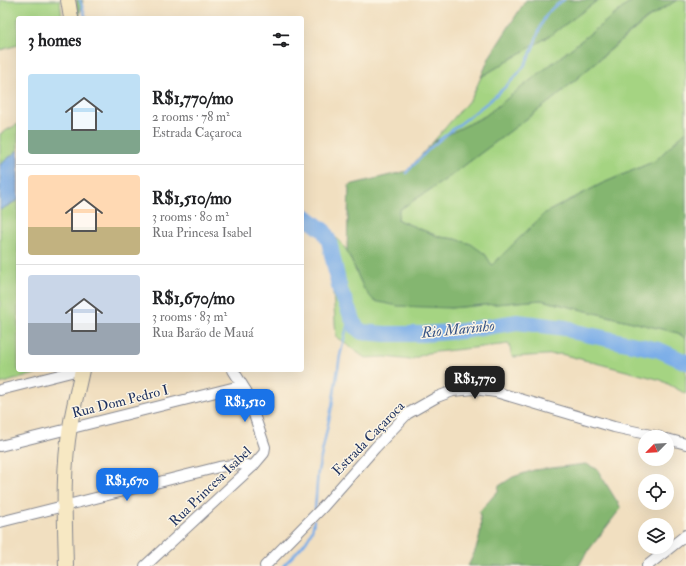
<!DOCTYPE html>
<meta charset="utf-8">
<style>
:root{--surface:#fff;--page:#f6f6f6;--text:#202124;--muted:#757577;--line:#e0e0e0;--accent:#1a73e8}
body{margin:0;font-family:"IM FELL Double Pica",serif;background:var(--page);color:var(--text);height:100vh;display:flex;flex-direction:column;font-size:15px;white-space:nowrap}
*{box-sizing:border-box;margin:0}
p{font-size:13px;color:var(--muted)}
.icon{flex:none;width:22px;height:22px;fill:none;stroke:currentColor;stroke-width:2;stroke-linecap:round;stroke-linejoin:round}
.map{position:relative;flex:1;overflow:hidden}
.panel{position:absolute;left:16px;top:16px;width:288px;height:356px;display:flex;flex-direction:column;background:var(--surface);border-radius:4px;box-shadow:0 4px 16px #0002}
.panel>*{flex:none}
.needle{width:26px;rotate:246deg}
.controls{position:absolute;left:638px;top:430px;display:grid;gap:8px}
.controls a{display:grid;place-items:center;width:36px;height:36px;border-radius:50%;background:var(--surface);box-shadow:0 4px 16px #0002;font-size:20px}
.price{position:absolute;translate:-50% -34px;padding:0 9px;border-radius:8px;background:var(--accent);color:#fff;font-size:13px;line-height:26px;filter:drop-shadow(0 1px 2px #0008)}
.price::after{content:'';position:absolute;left:50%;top:24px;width:12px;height:9px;margin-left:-6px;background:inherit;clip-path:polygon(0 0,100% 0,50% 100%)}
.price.active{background:#222;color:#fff}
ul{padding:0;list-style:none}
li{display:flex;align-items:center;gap:12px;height:100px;padding:0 12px}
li+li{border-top:1px solid var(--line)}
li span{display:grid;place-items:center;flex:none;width:112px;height:80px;border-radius:4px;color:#555}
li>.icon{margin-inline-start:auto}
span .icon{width:48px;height:48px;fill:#fffc;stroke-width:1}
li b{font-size:17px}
h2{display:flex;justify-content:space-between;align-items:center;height:48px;padding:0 12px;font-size:17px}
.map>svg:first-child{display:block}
.green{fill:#a5d482;stroke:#608270}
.forest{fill:#84b670;stroke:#507267}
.water{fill:#7baee8;stroke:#4b6ea3}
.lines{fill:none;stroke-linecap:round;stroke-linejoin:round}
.stream{stroke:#7baee8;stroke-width:2.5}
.river{stroke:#7baee8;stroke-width:16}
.street-casing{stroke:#86878f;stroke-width:12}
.secondary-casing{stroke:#86878f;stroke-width:16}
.street{stroke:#fff;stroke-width:10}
.secondary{stroke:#f7e8c3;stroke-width:14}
.labels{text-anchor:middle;stroke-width:3;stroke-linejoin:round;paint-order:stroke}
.street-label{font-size:14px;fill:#1b2f5e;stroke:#fcf5e5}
.water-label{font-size:15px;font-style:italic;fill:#385587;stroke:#fcf5e5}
</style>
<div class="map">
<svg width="686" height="566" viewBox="0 0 686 566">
<rect width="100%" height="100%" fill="#fcf5e5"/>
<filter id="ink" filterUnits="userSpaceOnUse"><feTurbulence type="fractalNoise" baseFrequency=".025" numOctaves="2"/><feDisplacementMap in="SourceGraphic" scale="8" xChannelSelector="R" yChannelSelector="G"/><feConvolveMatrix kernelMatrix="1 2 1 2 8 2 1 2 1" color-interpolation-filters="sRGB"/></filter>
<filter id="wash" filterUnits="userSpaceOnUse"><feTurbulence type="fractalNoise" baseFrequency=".012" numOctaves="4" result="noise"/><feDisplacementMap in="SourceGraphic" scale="16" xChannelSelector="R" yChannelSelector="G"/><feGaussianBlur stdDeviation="0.9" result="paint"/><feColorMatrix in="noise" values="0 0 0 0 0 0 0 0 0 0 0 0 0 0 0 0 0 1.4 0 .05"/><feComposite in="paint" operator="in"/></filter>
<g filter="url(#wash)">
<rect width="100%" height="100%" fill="#f1dfc0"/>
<!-- green -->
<g class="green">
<polygon points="0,0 60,0 62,18 18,18 18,45 0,50"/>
<polygon points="598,0 633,0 485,116 433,142 472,97 481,77 551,35"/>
<polygon points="677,0 686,0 686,131 655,161 601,184 545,213 492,266 485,254 456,239 440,237 398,220 399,210 445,180 553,99 647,19"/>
<polygon points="18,124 18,150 0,165 0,134"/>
<polygon points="18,200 18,370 49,370 0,384 0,210"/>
<polygon points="322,227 340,241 347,251 364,289 450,308 541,300 678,333 686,339 686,394 661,380 561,354 512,357 509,344 427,353 410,360 386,357 365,358 336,337 331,261"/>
</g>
<!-- forest -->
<g class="forest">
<polygon points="76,0 83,0 79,18 77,18"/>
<polygon points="526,0 598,0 551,35 481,77 490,56"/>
<polygon points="633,0 677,0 646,19 553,99 445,180 399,210 398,220 440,237 456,239 471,244 485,254 492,265 545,213 601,184 655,161 686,131 686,339 678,333 541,300 450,308 398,306 374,301 364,289 347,251 349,185 407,171 433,142 485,116"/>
<path d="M586 464 597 469 621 508 585 555 579 566H468C477 548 484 532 479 512L498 491 499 486 513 477 534 470Z"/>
</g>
<!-- water -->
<polygon class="water" points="18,150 18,200 0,210 0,165"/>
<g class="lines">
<!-- stream -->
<g class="stream">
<polyline points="80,0 86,18"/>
<path d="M406 173C416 163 425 152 436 143 463 120 504 94 524 66 541 41 535 15 564 0"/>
<polyline points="315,509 318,471 332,406 340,356 350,314"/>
<path d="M283 566C296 552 313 540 314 520"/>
</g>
<!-- river -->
<polyline class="river" points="302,214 324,231 329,241 340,290 356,327 362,332 385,334 424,334 462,331 517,322 566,328 576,332 659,350 686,362"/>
</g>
</g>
<g filter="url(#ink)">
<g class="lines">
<defs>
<g id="street">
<polyline points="0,390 79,370"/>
<polyline points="667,439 686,444"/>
<polyline points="0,446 236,387 246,391"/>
<polyline points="0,522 219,467 239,464 253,466"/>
<polyline points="145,566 253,466 264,453 265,447 246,391 233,370"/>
<polyline points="265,566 323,507 375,448 407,414 437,397 453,391 474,389 496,392 614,427 660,437"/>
<polyline points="647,566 686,535"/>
</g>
<g id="secondary">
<polyline points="68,0 71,18"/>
<path d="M66 566C65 520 62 473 70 427 73 408 78 389 82 370"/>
</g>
</defs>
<!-- street casing -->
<use href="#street" class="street-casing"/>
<!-- secondary casing -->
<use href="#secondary" class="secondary-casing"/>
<!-- street -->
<use href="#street" class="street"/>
<!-- secondary -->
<use href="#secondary" class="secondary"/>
</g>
</g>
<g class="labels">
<!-- street labels -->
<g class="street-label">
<text transform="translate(120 401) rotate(-14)" y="5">Rua Dom Pedro I</text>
<text transform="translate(368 438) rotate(-46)" y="5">Estrada Caçaroca</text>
<text transform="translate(210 486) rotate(-44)" y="5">Rua Princesa Isabel</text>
</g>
<!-- water labels -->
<g class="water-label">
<text transform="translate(458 329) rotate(-6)" y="5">Rio Marinho</text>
</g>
</g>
</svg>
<div class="controls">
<a><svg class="needle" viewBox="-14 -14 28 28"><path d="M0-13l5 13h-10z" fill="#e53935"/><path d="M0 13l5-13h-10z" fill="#757577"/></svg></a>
<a><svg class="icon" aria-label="locate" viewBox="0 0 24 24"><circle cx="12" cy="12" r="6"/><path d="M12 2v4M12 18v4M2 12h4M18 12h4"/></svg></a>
<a><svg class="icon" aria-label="layers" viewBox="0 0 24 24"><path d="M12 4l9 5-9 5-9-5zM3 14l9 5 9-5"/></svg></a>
</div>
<b class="price active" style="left:475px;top:400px">R$1,770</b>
<b class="price" style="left:245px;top:423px">R$1,510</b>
<b class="price" style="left:127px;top:502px">R$1,670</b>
<section class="panel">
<h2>3 homes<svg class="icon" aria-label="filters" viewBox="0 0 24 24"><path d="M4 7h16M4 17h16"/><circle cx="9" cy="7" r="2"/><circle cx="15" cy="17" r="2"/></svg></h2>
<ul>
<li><span style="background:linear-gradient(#bfe0f5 70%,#7fa58c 0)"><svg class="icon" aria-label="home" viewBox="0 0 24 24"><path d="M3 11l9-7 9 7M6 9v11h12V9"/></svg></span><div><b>R$1,770/mo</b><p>2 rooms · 78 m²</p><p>Estrada Caçaroca</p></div></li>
<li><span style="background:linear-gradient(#ffd9b3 65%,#c2b280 0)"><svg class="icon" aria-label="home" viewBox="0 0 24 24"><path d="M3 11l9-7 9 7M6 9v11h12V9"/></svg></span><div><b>R$1,510/mo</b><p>3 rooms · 80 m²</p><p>Rua Princesa Isabel</p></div></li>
<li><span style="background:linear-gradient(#c9d6e8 60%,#9aa5b1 0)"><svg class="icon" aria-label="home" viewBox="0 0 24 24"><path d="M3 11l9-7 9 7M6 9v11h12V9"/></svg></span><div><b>R$1,670/mo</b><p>3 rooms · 83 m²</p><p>Rua Barão de Mauá</p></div></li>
</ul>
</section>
</div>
